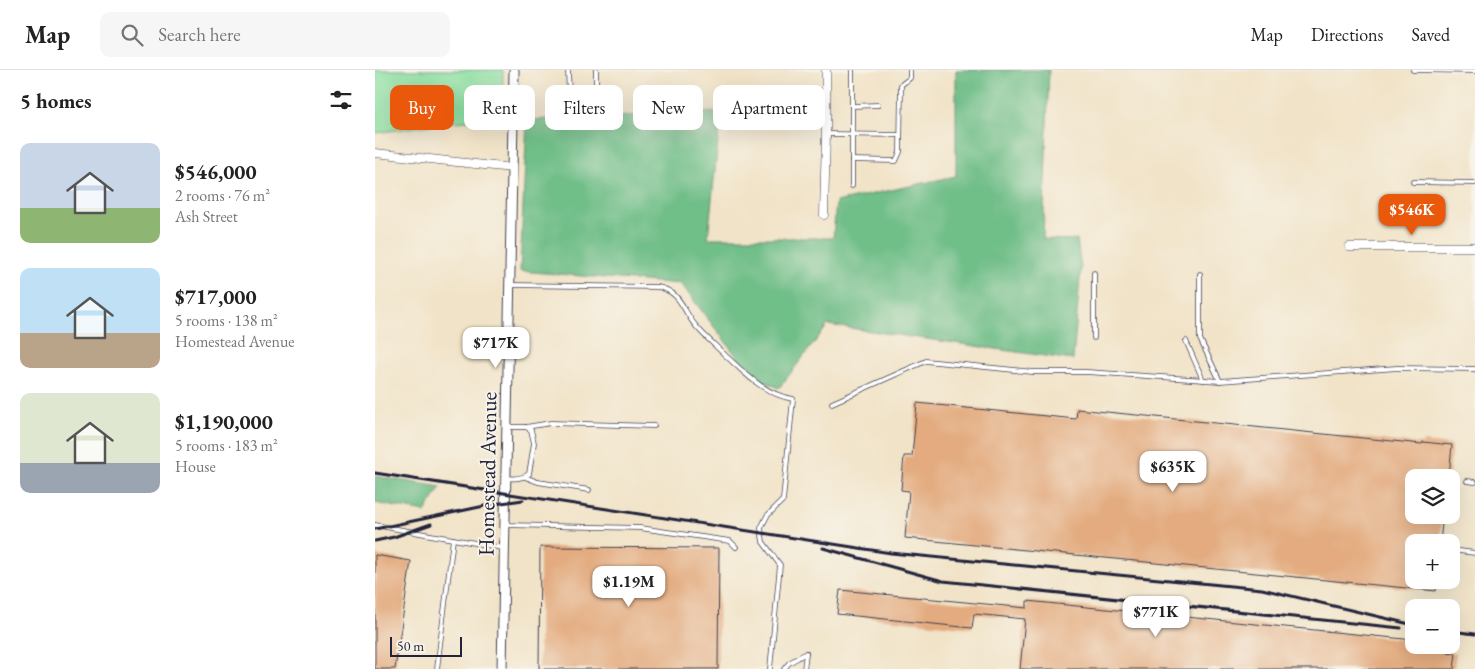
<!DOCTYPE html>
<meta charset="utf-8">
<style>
:root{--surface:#fff;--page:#f6f6f6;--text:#222;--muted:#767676;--line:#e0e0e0;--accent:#ea580c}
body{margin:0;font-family:"EB Garamond",serif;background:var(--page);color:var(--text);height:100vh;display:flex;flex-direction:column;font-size:19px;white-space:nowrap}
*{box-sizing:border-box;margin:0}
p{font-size:16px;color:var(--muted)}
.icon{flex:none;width:28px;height:28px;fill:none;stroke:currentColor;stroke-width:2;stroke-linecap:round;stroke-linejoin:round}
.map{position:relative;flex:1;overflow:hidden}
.details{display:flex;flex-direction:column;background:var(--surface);width:375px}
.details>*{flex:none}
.banner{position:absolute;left:15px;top:15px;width:475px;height:45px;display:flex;gap:10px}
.controls{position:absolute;left:1030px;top:399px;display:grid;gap:10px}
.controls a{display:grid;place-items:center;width:55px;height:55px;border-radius:10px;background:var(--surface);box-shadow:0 5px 20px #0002;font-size:25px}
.scale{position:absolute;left:15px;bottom:12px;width:72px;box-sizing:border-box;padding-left:5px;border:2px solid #22223b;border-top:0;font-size:14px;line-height:18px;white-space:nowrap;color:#22223b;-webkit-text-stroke:4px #f7f3e8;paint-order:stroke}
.price{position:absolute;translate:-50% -42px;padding:0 11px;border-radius:10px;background:#fff;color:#222;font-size:16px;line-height:32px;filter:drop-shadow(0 1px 2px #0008)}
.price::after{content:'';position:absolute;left:50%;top:30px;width:15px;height:11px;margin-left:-8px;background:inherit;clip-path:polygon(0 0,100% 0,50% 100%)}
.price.current{background:var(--accent);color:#fff}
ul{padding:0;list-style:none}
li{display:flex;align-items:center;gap:15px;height:125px;padding:0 20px}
li span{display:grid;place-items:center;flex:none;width:140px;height:100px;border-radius:10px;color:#555}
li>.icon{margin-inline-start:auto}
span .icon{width:60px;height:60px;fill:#fffc;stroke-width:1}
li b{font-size:21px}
h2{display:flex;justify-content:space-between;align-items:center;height:60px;padding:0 20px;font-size:21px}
.pill{padding:0 18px;border-radius:10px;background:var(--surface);box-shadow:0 5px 20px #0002;font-size:18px;line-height:45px}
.pill.current{background:var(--accent);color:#fff}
header{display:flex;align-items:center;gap:30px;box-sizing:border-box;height:70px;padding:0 25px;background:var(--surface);border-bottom:1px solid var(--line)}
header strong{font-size:24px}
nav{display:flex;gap:28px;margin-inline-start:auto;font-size:18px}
.search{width:350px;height:45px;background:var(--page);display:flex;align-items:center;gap:12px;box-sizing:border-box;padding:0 18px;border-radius:10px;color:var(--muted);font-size:19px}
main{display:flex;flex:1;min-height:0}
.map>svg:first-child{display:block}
.green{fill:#8be0a2;stroke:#56816e}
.forest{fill:#70be88;stroke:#497062}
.building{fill:#e3ab7f}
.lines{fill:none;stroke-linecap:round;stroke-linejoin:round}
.service-casing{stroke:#413f50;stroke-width:5.5}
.minor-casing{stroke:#413f50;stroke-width:9}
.tertiary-casing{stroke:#413f50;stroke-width:11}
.service{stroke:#fff;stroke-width:4}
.minor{stroke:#fff;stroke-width:8}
.tertiary{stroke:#fff;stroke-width:9}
.rail{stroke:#22223b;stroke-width:3}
.labels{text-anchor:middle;stroke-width:4;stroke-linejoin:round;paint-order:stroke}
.street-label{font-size:22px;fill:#22223b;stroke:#f7f3e8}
</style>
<header>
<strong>Map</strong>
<div class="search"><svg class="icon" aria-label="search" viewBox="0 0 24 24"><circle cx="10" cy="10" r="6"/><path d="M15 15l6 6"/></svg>Search here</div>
<nav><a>Map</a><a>Directions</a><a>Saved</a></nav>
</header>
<main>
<section class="details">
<h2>5 homes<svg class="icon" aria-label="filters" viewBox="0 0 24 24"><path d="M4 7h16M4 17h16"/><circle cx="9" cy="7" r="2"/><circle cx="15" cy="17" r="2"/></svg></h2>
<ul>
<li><span style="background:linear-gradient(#c9d6e8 65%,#8fb573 0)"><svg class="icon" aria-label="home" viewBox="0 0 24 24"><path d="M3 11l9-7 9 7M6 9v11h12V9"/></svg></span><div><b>$546,000</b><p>2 rooms · 76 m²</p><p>Ash Street</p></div></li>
<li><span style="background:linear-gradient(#bfe0f5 65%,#b9a48a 0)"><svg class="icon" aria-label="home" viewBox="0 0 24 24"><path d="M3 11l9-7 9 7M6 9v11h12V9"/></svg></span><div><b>$717,000</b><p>5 rooms · 138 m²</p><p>Homestead Avenue</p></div></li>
<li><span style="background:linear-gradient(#dfe7d0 70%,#9aa5b1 0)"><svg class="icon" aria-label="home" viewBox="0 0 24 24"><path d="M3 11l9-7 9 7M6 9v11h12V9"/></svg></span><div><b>$1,190,000</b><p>5 rooms · 183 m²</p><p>House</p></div></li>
</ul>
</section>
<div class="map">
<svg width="1100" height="599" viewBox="0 0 1100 599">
<rect width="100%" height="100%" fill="#f7f3e8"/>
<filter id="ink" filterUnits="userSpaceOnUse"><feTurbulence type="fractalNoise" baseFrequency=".02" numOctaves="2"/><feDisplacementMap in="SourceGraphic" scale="10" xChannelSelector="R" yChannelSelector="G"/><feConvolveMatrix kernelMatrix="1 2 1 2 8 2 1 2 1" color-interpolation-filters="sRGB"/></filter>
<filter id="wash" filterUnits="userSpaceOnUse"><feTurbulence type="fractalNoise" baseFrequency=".0096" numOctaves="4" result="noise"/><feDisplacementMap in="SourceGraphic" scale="20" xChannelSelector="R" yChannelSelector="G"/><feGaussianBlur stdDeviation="1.12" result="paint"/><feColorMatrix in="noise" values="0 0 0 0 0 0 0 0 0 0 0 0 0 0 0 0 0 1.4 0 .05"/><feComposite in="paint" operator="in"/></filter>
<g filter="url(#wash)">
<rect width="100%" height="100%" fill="#f1e3c7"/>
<!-- green -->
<polygon class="green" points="0,0 128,0 127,48 79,52 0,63"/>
<!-- forest -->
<g class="forest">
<polygon points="581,0 674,0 668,169 702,170 706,197 698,290 453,255 404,318 377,306 306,214 145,201 152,50 346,42 333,168 458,168 461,132 581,106"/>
<polygon points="0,406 66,417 50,442 0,433"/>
</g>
<g id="blocks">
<!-- building -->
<g class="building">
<polygon points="542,333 701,349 702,339 1047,374 1048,372 1077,375 1074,406 1072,405 1072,408 1039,408 1039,445 1068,445 1065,472 1039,472 1039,510 1062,510 1061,521 530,468 534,421 526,420 529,386 537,386"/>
<polygon points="165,477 344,478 343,599 164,599"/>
<polygon points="0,485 36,491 20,599 0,599"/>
<polygon points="465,520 652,538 652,531 1039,570 1039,575 1061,575 1060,581 1081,583 1079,599 645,599 650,549 599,544 597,558 462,544"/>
</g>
</g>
</g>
<g filter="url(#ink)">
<use href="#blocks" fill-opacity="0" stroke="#413f50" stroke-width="1"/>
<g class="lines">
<defs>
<g id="service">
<polyline points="193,0 194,25 221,25 221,0"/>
<polyline points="1038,0 1100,1"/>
<polyline points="477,36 503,35"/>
<polyline points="451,64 525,65"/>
<polyline points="477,90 521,91 525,82 526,15 535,8 535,0"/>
<polyline points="1038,112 1100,113"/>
<polyline points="477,116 477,0"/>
<polyline points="825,204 825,269 845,311"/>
<path d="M135 215 283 217C306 222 307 239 320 255 329 266 340 275 350 285 371 304 389 324 418 329L408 430 392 446 386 458 388 472 405 495 395 599"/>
<polyline points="719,268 719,203"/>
<polyline points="811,271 828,310"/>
<polyline points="457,333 551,291 658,302 712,302 845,311 1022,298 1100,299"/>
<polyline points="132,357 151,357 176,353 279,356"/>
<polyline points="150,407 163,412 214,420"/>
<path d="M131 408C139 409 147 409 154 404L159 373 156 360 151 357"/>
<polyline points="1092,411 1100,412"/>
<polyline points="0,455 128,478"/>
<polyline points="130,455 265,458 355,471 361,477"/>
<polyline points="1084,481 1100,483"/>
<polyline points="62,599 78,469"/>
<polyline points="409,599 414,593 431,583"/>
<polyline points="429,599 431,583"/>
</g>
<g id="minor">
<polyline points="0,83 137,98"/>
<polyline points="449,145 451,64 451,0"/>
<polyline points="974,177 1100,177"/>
</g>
<polyline id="tertiary" points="127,599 139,0"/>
</defs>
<!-- service casing -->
<use href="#service" class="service-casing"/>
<!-- minor casing -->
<use href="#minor" class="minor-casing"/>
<!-- tertiary casing -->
<use href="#tertiary" class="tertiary-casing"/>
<!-- service -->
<use href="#service" class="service"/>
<!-- minor -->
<use href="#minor" class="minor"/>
<!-- tertiary -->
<use href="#tertiary" class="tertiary"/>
<!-- rail -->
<g class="rail">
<polyline points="0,403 516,483 887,519 1039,555"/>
<polyline points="0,459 119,434 148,430"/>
<polyline points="0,471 19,467 56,454"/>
<polyline points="448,478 568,511 1026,558"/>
<polyline points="1076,561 1100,564"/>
</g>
</g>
</g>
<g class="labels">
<!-- street labels -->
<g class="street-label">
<text transform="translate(112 404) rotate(-89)" y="8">Homestead Avenue</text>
</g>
</g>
</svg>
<div class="controls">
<a><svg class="icon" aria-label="layers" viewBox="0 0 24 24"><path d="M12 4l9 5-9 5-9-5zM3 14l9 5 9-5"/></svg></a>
<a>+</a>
<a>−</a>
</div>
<div class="scale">50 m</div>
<b class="price current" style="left:1037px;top:166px">$546K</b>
<b class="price" style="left:121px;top:299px">$717K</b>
<b class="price" style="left:798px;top:423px">$635K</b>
<b class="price" style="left:254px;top:538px">$1.19M</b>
<b class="price" style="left:781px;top:568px">$771K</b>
<div class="banner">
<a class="pill current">Buy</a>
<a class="pill">Rent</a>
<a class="pill">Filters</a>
<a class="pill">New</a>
<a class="pill">Apartment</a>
</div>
</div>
</main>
